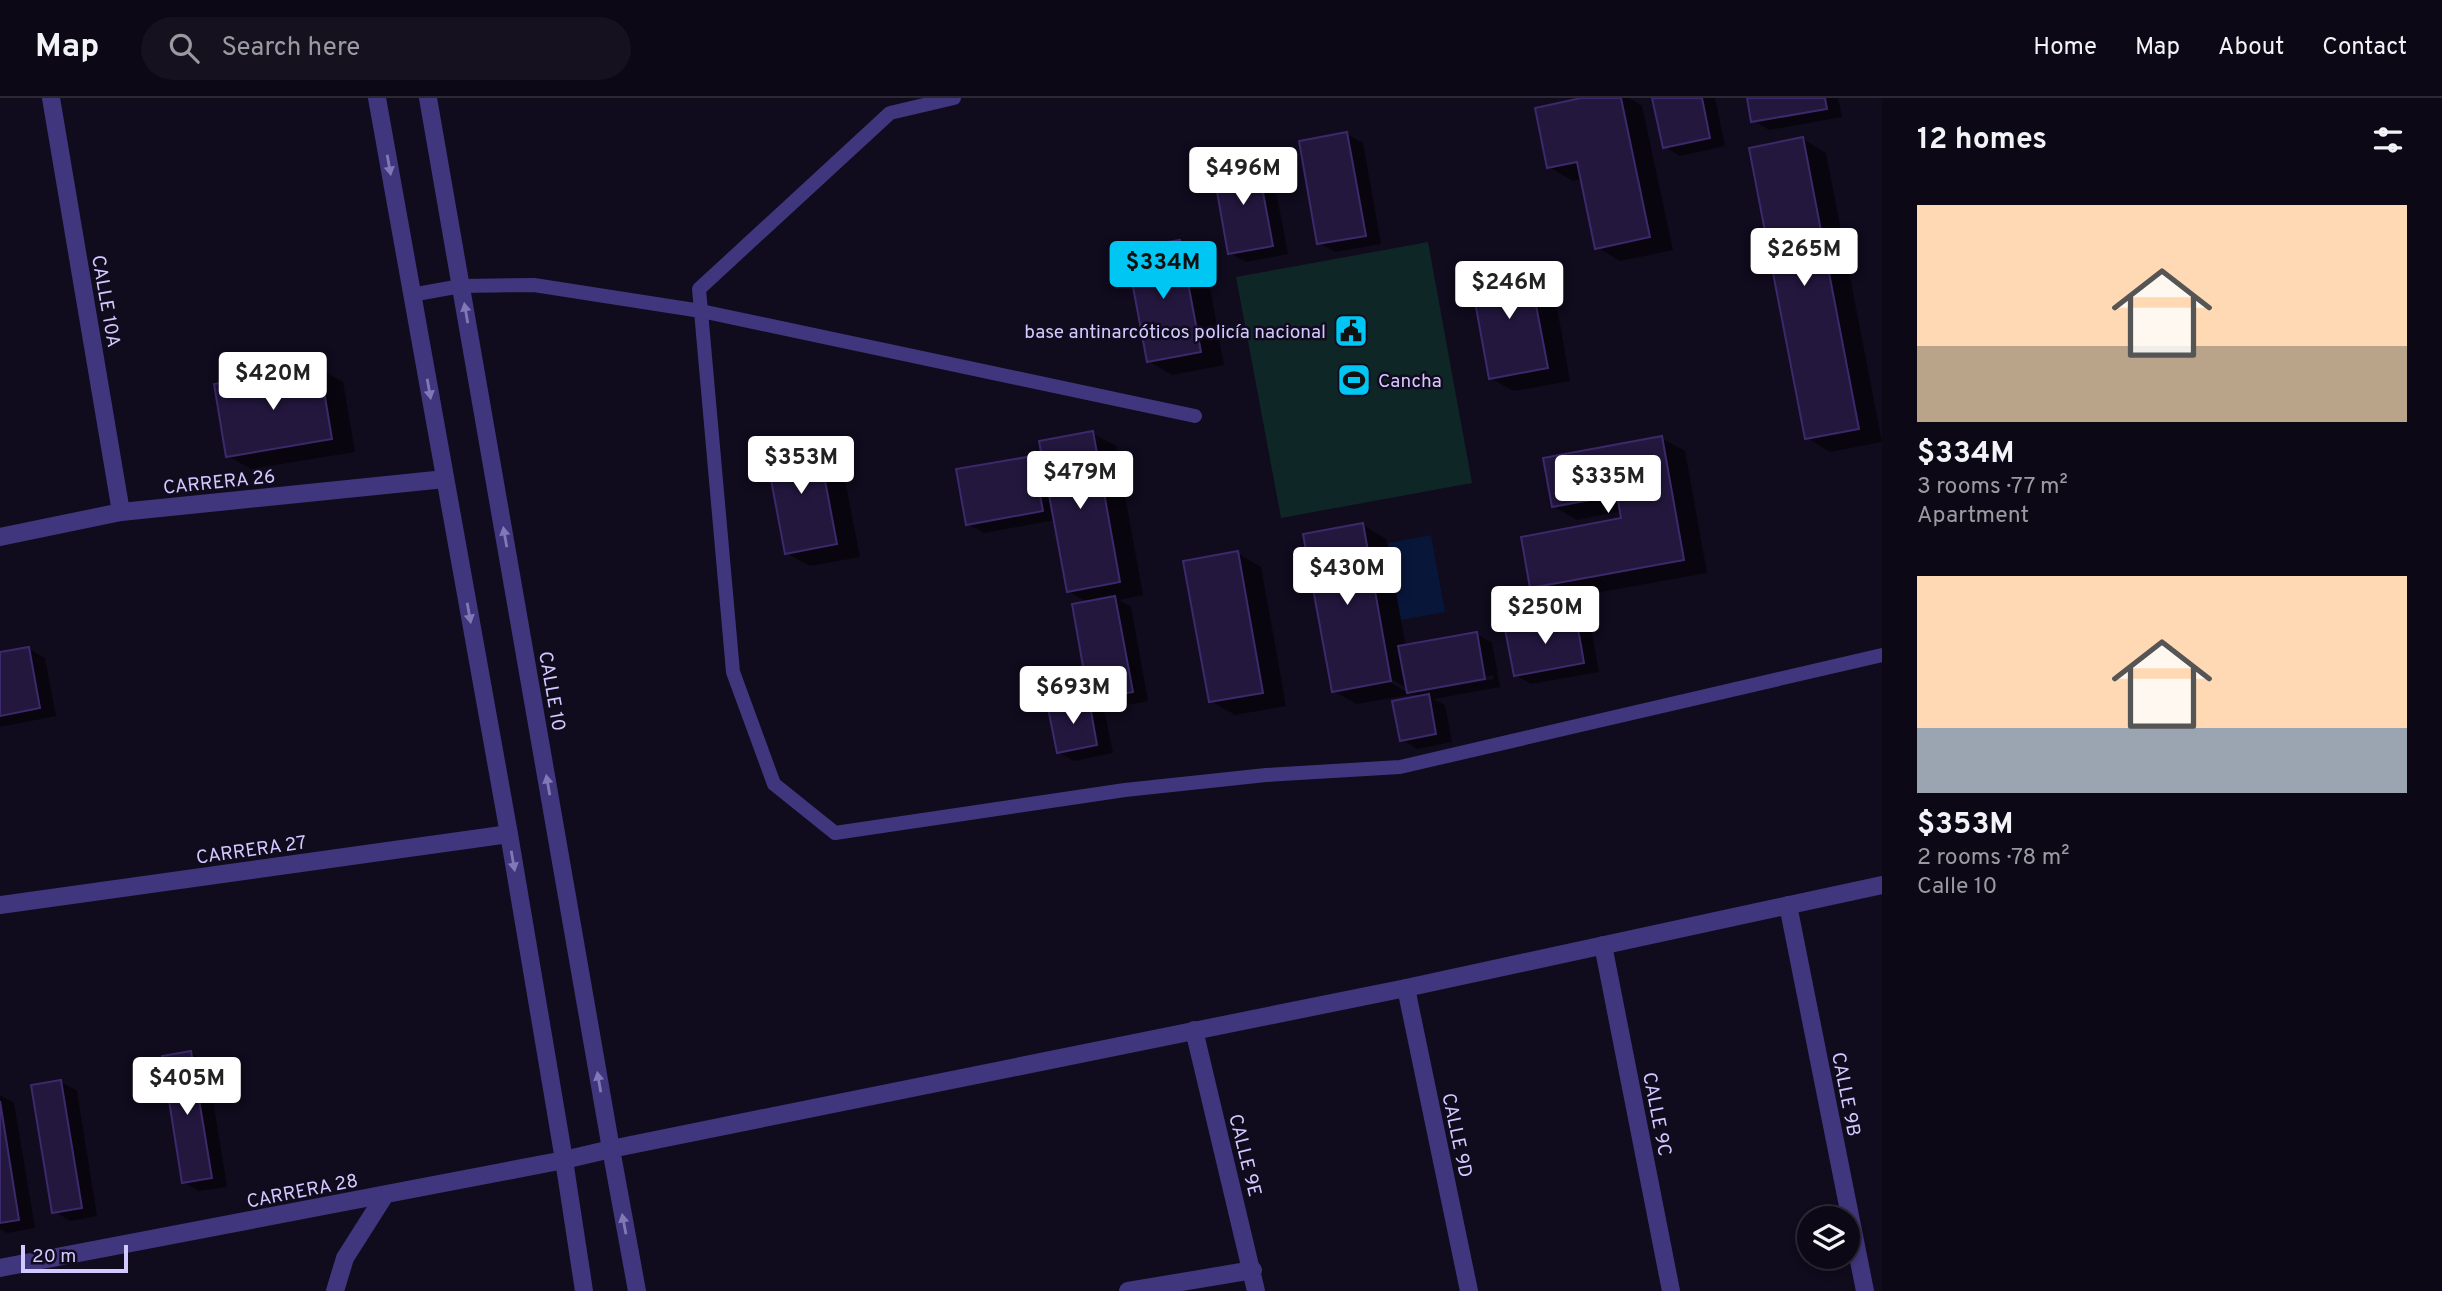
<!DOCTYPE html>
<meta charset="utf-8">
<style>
:root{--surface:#0c0816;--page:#15111f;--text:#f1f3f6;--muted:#9a9aa1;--line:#2c2935;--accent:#00c6f3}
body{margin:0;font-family:Overpass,sans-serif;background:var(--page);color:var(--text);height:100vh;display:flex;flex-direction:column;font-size:26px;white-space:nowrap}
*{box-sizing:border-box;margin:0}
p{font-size:23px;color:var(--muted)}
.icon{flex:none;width:38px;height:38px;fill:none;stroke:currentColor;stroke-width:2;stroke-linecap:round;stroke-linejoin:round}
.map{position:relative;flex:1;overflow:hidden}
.panel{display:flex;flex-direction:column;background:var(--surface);width:560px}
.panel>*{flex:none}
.fabs{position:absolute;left:1797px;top:1108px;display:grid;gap:14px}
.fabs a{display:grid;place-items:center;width:63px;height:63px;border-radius:50%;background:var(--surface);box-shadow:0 4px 10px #0003,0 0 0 2px var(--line);font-size:35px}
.scale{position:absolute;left:21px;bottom:18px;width:107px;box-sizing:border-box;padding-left:7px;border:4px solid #d3c8ff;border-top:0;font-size:19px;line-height:24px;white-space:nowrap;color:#d3c8ff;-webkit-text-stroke:5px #100b1d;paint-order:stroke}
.price{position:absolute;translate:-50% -60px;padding:0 16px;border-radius:7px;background:#fff;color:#222;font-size:23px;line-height:46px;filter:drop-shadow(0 2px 4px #0008)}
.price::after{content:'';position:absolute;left:50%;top:42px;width:21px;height:16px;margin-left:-10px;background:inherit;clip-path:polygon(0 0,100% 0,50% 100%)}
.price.active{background:var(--accent);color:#111}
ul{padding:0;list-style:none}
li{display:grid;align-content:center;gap:14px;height:371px;padding:0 35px}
li span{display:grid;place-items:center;height:217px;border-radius:0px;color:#555}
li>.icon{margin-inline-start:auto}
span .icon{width:126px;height:126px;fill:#fffc;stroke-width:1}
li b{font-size:30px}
h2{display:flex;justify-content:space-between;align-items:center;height:84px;padding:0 35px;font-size:30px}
header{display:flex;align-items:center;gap:42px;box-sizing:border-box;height:98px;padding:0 35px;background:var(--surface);border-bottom:2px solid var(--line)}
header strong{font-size:33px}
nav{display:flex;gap:38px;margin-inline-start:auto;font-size:24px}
.search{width:490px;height:63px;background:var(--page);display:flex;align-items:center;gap:18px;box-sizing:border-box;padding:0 24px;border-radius:38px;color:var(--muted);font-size:26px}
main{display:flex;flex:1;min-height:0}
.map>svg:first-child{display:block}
.green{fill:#0f2627}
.water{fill:#08163a}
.shadow{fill:#0007;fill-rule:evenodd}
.building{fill:#23173e;stroke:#3c296b;stroke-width:2}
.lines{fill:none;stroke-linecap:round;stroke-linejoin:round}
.service{stroke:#3f367d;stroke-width:14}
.minor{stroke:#3f367d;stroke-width:18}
.tertiary{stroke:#3f367d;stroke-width:18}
.oneway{fill:#8278b8}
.labels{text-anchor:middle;stroke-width:5;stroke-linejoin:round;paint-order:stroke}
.street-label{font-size:19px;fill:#d3c8ff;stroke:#100b1d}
.poi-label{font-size:19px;fill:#d3c8ff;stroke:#100b1d;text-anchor:end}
</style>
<header>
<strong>Map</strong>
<div class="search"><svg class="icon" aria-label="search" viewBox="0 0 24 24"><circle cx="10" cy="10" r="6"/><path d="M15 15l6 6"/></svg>Search here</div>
<nav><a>Home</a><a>Map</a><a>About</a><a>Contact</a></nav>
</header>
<main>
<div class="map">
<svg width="1882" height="1193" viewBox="0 0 1882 1193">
<rect width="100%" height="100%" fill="#100b1d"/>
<!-- green -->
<polygon class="green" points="1428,144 1472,385 1281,420 1236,179"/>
<!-- water -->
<polygon class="water" points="1431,437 1445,514 1401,522 1388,445"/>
<!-- shadow -->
<g class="shadow">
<polygon points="1589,0 1629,0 1642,8 1673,152 1620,163 1597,149 1582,81 1573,83 1549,69"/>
<polygon points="1654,0 1715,0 1725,48 1680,58 1665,49"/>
<polygon points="1749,0 1838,0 1842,19 1769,32 1753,22"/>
<polygon points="1347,36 1363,45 1381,146 1335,154 1319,145"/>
<polygon points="1803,41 1826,55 1882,344 1830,354 1807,340"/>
<polygon points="1256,64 1272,73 1288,156 1246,164 1230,155"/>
<polygon points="1180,143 1204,157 1224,267 1172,277 1148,263"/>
<polygon points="1528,167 1552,181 1570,283 1514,293 1490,280"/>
<polygon points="319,271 343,284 355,354 251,371 228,358"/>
<polygon points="1092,335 1116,348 1143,497 1119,502 1131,509 1148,603 1104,611 1113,655 1074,663 1058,654 1050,611 1091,604 1074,508 1089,505 1068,493 1055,422 984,435 968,426 1032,359 1045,367"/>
<polygon points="1661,340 1685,353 1707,475 1556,502 1532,489 1623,422 1622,413 1577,422 1554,408"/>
<polygon points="817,342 840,356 860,459 810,468 786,455"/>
<path d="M1363 427 1386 441 1406 549 1477 536 1492 545 1500 589 1434 601 1445 607 1452 644 1417 651 1401 641 1420 600 1414 596 1357 606 1333 593ZM1385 577 1408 591V595L1383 580ZM1493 577 1494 581 1420 594V591Z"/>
<polygon points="1237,455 1261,469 1286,608 1235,617 1211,603"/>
<polygon points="1575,520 1591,530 1599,574 1531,586 1515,577"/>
<polygon points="29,551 45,560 56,618 0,629 0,556"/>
<polygon points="191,955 207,964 227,1089 199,1093 184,1084"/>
<polygon points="61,984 77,993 97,1118 70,1123 54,1113"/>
<polygon points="0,997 14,1005 35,1130 7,1135 0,1131"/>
</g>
<!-- building -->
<g class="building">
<polygon points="1581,0 1621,0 1650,139 1595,151 1577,64 1547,70 1535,10"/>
<polygon points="1652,0 1702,0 1710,40 1663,50"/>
<polygon points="1747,0 1825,0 1827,11 1751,24"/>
<polygon points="1347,34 1366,138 1317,146 1299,43"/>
<polygon points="1803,39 1859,331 1805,341 1749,50"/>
<polygon points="1257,62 1273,148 1228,156 1213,71"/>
<polygon points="1180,142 1201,254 1147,264 1126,151"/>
<polygon points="1528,165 1548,270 1489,281 1470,176"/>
<polygon points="320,269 332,341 226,359 214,286"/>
<polygon points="1093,333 1120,484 1067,494 1039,343"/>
<polygon points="1662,338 1684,462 1530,490 1521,439 1621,420 1617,397 1552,409 1543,360"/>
<polygon points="817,340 837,446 785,456 765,350"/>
<polygon points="1033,358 1043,413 966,427 956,371"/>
<polygon points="1363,425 1391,583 1332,594 1303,436"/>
<polygon points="1238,453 1263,595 1209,604 1183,463"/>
<polygon points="1115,498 1133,594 1089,602 1072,506"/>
<polygon points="1576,519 1584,565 1514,578 1505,531"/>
<polygon points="1477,534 1485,581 1407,595 1398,548"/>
<polygon points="29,549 40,610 0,618 0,554"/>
<polygon points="1429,596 1436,636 1400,643 1392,603"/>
<polygon points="1089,602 1097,647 1057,655 1048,610"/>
<polygon points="191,953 212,1080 182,1085 162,958"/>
<polygon points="61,982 82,1110 52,1115 31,987"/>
<polygon points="0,1003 19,1122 0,1125"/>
</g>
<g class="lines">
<!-- service -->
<g class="service">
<polyline points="954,0 890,15 699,191 733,574 774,686 835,735 1125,692 1266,677 1400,669 1882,557"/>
<polyline points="411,197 461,188 534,187 701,213 1195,318"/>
</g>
<!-- minor -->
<g class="minor">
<polyline points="51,0 121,414"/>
<polyline points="0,439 121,414 445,381"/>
<polyline points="0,807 509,736"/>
<polyline points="1788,807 1865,1193"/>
<polyline points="1603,847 1671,1193"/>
<polyline points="1406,890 1469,1193"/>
<polyline points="1194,932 1256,1193"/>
<polyline points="0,1170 564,1062 584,1193"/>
<polyline points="335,1193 345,1160 385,1097"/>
<polyline points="637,1193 611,1051 1406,890 1882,787"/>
<polyline points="1128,1193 1253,1172"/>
</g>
<!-- tertiary -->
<polyline class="tertiary" points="377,0 509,736 564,1062 611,1051 428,0"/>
</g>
<!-- one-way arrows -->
<defs><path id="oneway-solid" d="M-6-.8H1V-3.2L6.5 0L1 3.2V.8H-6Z" transform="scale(1.75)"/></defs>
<g class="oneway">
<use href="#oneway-solid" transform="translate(389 67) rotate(80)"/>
<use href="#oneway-solid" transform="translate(466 215) rotate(-100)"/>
<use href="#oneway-solid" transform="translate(429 291) rotate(80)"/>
<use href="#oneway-solid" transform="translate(505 439) rotate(-100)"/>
<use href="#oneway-solid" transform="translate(469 515) rotate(80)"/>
<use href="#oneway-solid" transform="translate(548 687) rotate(-100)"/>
<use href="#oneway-solid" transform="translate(513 763) rotate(80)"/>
<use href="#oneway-solid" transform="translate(599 984) rotate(-100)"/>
<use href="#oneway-solid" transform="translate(624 1126) rotate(-101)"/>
</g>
<!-- icons -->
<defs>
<symbol id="civic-square" viewBox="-11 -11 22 22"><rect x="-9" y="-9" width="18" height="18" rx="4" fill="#00c6f3" stroke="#100b1d"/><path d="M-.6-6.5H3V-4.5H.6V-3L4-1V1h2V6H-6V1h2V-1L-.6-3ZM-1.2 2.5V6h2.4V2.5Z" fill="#111"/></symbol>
<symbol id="stadium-square" viewBox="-11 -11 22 22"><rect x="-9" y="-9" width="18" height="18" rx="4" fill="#00c6f3" stroke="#100b1d"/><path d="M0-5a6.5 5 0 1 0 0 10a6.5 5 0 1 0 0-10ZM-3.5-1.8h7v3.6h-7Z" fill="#111"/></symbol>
</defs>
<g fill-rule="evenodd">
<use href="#civic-square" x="1332" y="214" width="38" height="38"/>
<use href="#stadium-square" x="1335" y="263" width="38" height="38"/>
</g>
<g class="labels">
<!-- street labels -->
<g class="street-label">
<text transform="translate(107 203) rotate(80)" y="7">CALLE 10A</text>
<text transform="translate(219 383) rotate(-6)" y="7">CARRERA 26</text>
<text transform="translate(553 593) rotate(80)" y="7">CALLE 10</text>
<text transform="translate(251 751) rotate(-8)" y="7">CARRERA 27</text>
<text transform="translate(1847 996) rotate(79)" y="7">CALLE 9B</text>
<text transform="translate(1658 1016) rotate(79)" y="7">CALLE 9C</text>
<text transform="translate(1458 1037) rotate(78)" y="7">CALLE 9D</text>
<text transform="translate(1246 1057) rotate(76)" y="7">CALLE 9E</text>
<text transform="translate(302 1092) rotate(-11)" y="7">CARRERA 28</text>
</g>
<!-- poi labels -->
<g class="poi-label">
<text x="1326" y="240">base antinarcóticos policía nacional</text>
<text x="1378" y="289" text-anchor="start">Cancha</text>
</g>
</g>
</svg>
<div class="fabs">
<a><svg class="icon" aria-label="layers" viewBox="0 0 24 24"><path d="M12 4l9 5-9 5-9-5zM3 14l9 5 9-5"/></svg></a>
</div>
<div class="scale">20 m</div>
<b class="price" style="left:1243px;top:109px">$496M</b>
<b class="price" style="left:1804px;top:190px">$265M</b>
<b class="price active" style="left:1163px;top:203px">$334M</b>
<b class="price" style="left:1509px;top:223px">$246M</b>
<b class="price" style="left:273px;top:314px">$420M</b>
<b class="price" style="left:801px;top:398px">$353M</b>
<b class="price" style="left:1080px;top:413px">$479M</b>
<b class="price" style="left:1608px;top:417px">$335M</b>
<b class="price" style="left:1347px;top:509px">$430M</b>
<b class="price" style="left:1545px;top:548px">$250M</b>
<b class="price" style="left:1073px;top:628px">$693M</b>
<b class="price" style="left:187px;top:1019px">$405M</b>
</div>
<section class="panel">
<h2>12 homes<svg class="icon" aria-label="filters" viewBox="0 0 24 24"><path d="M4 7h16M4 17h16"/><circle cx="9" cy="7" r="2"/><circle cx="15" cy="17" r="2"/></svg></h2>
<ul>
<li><span style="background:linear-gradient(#ffd9b3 65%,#b9a48a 0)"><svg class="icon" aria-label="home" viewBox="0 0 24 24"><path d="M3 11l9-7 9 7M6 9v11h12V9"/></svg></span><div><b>$334M</b><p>3 rooms · 77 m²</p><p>Apartment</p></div></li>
<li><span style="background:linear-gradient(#ffd9b3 70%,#9aa5b1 0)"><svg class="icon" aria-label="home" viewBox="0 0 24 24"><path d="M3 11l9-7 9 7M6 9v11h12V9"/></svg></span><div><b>$353M</b><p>2 rooms · 78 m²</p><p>Calle 10</p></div></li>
</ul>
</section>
</main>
